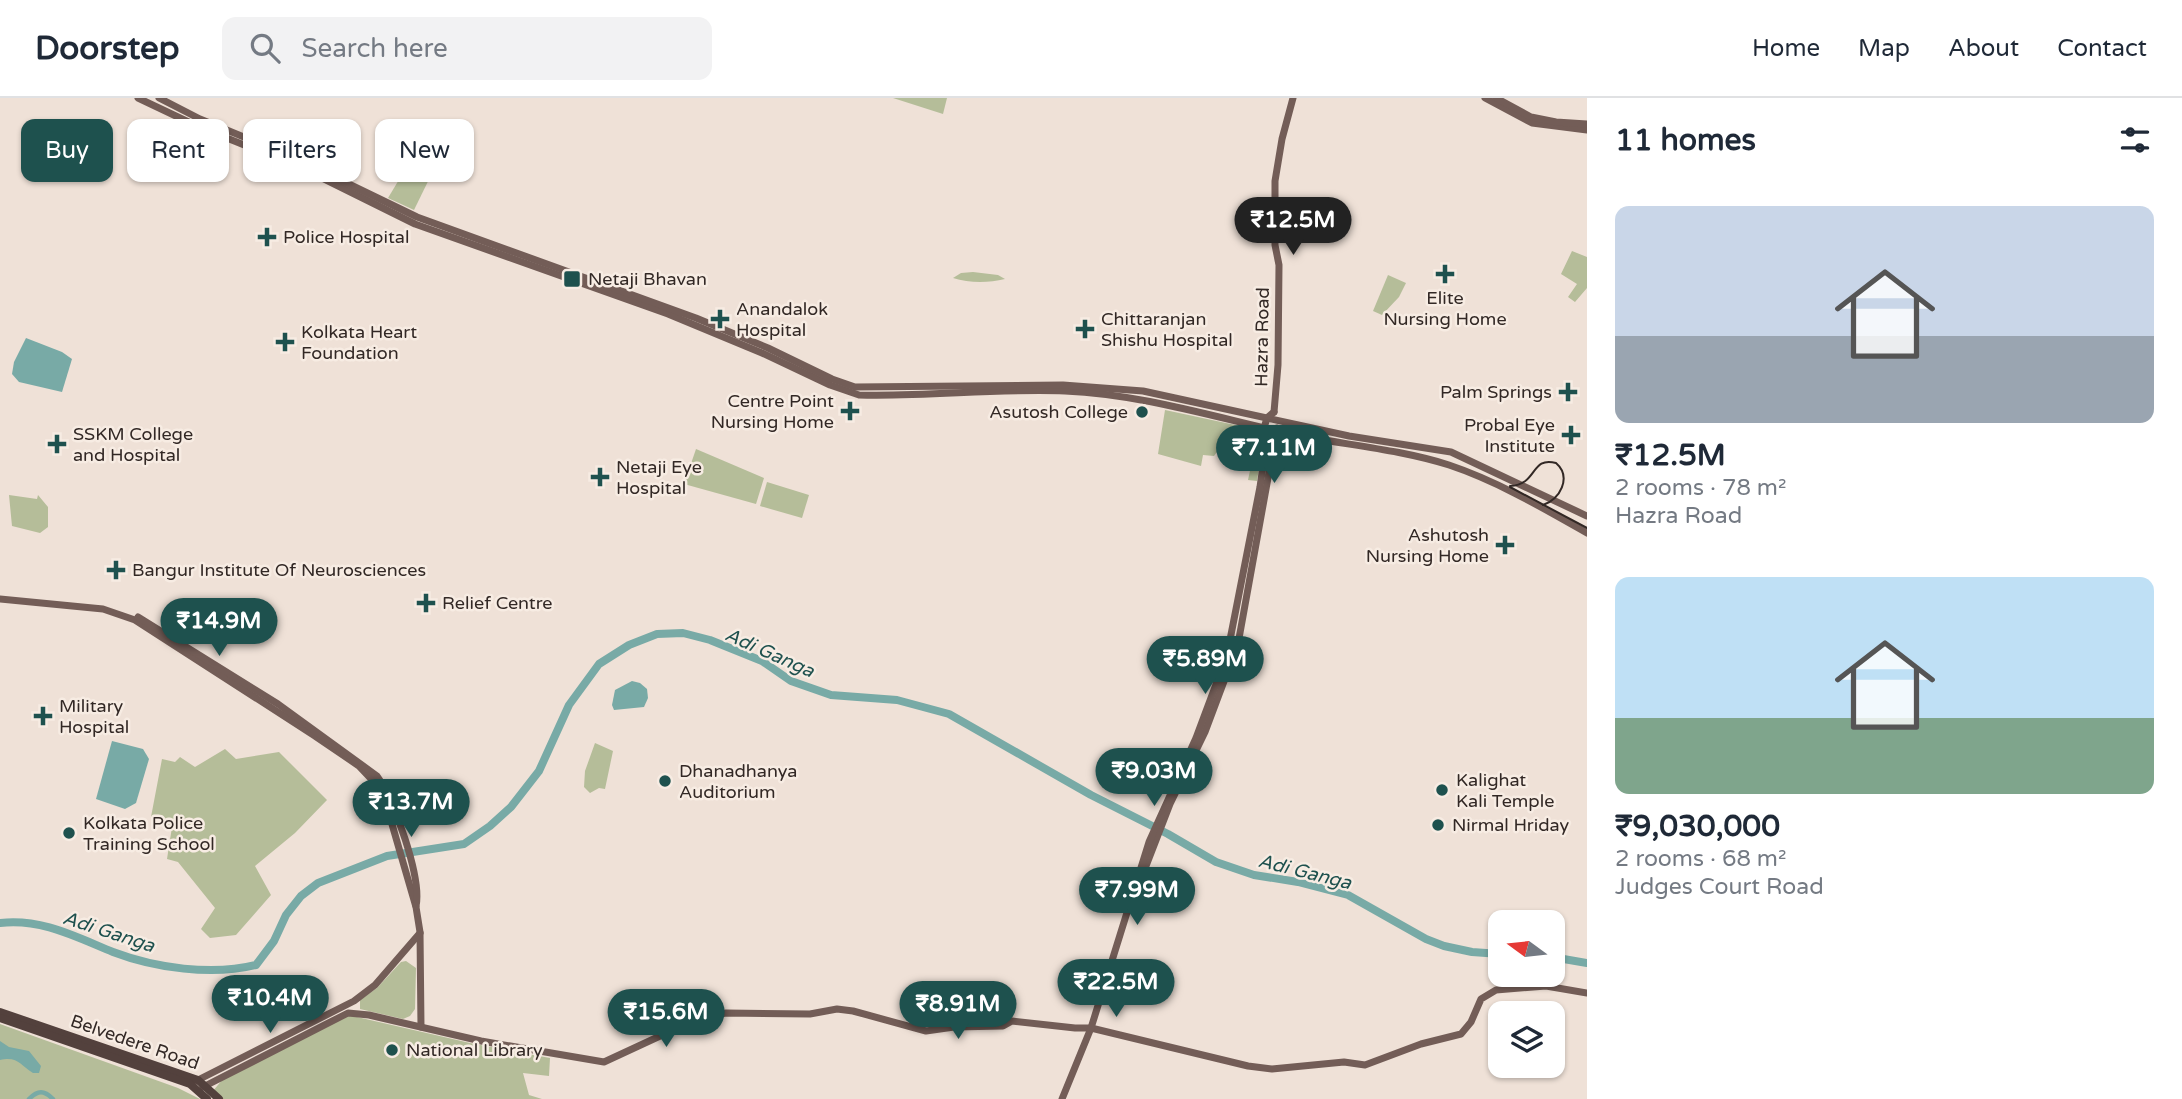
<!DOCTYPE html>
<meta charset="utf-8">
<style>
:root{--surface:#fff;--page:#f2f2f3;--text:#1f2937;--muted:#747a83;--line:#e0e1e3;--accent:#1e514e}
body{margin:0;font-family:"Varela Round",sans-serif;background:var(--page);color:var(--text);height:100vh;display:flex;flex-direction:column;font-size:26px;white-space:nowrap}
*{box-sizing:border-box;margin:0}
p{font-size:23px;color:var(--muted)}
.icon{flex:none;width:38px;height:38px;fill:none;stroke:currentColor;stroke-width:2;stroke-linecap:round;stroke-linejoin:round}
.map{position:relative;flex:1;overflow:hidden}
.panel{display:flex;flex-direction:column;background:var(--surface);width:595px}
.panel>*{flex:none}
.hud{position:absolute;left:21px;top:21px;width:665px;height:63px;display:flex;gap:14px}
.needle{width:46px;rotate:285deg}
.tools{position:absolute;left:1488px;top:812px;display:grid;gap:14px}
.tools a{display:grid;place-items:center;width:77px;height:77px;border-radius:14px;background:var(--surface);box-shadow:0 2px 5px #0004;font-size:35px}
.price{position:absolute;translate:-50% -60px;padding:0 16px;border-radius:24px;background:var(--accent);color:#fff;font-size:23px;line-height:46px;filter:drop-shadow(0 2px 4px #0008)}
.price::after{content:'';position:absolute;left:50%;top:42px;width:21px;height:16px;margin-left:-10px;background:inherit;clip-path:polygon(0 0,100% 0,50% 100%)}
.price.active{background:#222;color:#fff}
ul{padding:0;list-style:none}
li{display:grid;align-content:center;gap:14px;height:371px;padding:0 28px}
li span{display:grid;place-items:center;height:217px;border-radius:14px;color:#555}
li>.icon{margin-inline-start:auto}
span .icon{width:126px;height:126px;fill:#fffc;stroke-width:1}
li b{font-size:30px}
h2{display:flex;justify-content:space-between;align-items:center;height:84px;padding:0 28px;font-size:30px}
.tag{padding:0 24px;border-radius:14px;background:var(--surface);box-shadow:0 2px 5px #0004;font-size:24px;line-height:63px}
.tag.active{background:var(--accent);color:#fff}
header{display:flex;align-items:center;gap:42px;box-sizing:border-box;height:98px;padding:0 35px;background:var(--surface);border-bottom:2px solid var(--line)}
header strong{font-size:33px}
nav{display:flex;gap:38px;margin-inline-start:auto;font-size:24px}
.search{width:490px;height:63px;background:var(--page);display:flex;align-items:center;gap:18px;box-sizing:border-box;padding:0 24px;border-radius:14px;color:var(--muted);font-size:26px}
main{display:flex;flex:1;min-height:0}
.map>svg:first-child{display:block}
.green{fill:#b5bd99}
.water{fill:#78aaa6}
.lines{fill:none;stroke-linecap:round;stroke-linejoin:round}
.canal{stroke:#78aaa6;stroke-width:4.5}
.river{stroke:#78aaa6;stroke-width:8}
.major{stroke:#735d57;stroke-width:7}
.highway{stroke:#53413d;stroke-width:8}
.tram{stroke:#322825;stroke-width:2}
.poi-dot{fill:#1e514e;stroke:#f7ece3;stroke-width:2.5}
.labels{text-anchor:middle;stroke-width:5;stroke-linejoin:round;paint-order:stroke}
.poi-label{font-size:18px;fill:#322825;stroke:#f7ece3;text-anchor:start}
.street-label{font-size:18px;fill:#322825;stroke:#f7ece3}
.water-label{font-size:19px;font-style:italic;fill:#1e514e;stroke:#f7ece3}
</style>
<header>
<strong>Doorstep</strong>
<div class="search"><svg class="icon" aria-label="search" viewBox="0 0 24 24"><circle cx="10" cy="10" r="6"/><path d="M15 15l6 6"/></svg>Search here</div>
<nav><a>Home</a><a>Map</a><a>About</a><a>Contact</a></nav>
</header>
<main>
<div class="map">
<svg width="1587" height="1001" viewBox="0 0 1587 1001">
<rect width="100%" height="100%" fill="#efe1d7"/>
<!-- green -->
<g class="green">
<polygon points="893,0 947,0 943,16"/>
<polygon points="415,55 436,67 414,112 388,100"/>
<polygon points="1572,153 1587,159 1587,190 1575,204 1568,199 1577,186 1561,176"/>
<path d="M973 174 998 177 1005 181C988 185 969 185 953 180L961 175Z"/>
<polygon points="1388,177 1406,185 1399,199 1382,217 1373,213"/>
<path d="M1165 312 1254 331C1263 347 1260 366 1257 383L1248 382 1251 368 1222 347 1214 358 1203 357 1201 368 1158 356Z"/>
<polygon points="696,351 764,380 756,406 684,386"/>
<polygon points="767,384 809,397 802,420 760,408"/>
<polygon points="9,397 37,401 38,397 48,409 48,429 40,435 12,428"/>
<polygon points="595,645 613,653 605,691 599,690 590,695 584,689 585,673"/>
<polygon points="225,651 236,661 279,654 327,702 295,735 255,768 271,797 236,837 210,840 201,831 215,810 178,764 167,761 172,729 151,719 162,661 175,664 180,659 195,669"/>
<polygon points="406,863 416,870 415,911 410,918 403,921 360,911 360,902 377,890 401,864"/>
<polygon points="344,916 470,945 550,960 549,978 523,975 529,997 542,1001 217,1001 212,994 223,981"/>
<polygon points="0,926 178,990 200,1001 0,1001"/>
</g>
<!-- water -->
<g class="water">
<polygon points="26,240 62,254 72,261 62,294 19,284 12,276 14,264"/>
<polygon points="632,583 640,585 647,591 648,600 644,609 614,612 612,607 615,592"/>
<polygon points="112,643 143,651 149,661 136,705 125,711 96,701"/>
<path d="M0 943 9 949 29 953 41 968 39 975H33C20 967 18 958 0 962Z"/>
</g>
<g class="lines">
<!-- canal -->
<path class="canal" d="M29 1001C38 992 44 992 53 1001"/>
<!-- river -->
<g class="river">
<path d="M0 825C41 820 76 839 113 854 155 870 212 878 256 867L274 843 286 817 301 798 318 785 387 758 464 746 490 728 511 709 539 673 569 607 599 566 629 547 657 536 683 535 710 542 762 563 791 583 831 597 897 602 949 616 1091 697 1168 736 1216 764 1254 777 1298 784 1348 797 1426 841 1444 848 1472 854 1500 856"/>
<polyline points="1552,859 1587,865"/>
</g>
<!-- major -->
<g class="major">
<path d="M138 0 197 28 306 72 415 126 668 216 762 255 830 287 859 297C928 299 997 290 1065 293 1136 296 1204 316 1273 332 1331 346 1392 349 1449 367 1497 383 1543 410 1587 435"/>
<polyline points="159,0 200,21 295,60 417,119 696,220 768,250 832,281 855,289 1063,287 1143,293 1349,338 1451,354 1587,418"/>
<polyline points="1485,0 1532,25 1587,32"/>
<polyline points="1496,0 1531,19 1556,24 1587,26"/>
<polyline points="1274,314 1278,267 1279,167 1275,147 1275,83 1282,41 1293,0"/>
<polyline points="0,501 103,511 135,522 315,638 359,668 377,687 387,709 416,809 420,834 421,929"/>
<path d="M138 519 278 606 377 678C394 701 422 780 416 808"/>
<polyline points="1146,768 1170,706 1205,634 1238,546 1277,330"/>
<polyline points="194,984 354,903 375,887 420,835"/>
<polyline points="203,989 348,915 369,917 481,943 604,964 673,932 710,918 726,915 810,916 837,911 853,913 926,933 954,929 1003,928 1012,923 1075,930 1091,930 1248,968 1272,971 1344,964 1365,967 1421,946 1461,936 1471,924 1481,901 1496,892 1546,888 1587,895"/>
<polyline points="1062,1001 1091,930 1149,744 1196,640 1227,557 1260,389 1264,361 1264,330 1267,320 1274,314"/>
</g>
<!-- highway -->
<g class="highway">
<polyline points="0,914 198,982 219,1001"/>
<polyline points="0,920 190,986 207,1001"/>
</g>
<!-- tram -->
<g class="tram">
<path d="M1510 388C1538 387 1530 358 1556 365 1572 379 1560 402 1543 407"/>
<polyline points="1510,389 1587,430"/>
</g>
</g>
<!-- markers -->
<g class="poi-dot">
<path d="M263.5 128.5h7v7h7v7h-7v7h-7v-7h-7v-7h7z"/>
<path d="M1441.5 165.5h7v7h7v7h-7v7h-7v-7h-7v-7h7z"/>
<rect x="563" y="172" width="18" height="18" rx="3.5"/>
<path d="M716.5 210.5h7v7h7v7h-7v7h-7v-7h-7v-7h7z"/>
<path d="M1081.5 220.5h7v7h7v7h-7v7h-7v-7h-7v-7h7z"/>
<path d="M281.5 233.5h7v7h7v7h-7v7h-7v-7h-7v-7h7z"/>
<path d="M1564.5 283.5h7v7h7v7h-7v7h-7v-7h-7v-7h7z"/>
<path d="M846.5 302.5h7v7h7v7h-7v7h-7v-7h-7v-7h7z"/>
<circle cx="1142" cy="314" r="7"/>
<path d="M1567.5 326.5h7v7h7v7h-7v7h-7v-7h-7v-7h7z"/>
<path d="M53.5 335.5h7v7h7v7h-7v7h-7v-7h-7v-7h7z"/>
<path d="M596.5 368.5h7v7h7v7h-7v7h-7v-7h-7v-7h7z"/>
<path d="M1501.5 436.5h7v7h7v7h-7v7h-7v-7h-7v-7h7z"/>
<path d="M112.5 461.5h7v7h7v7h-7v7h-7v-7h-7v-7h7z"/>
<path d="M422.5 494.5h7v7h7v7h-7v7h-7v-7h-7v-7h7z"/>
<path d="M39.5 607.5h7v7h7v7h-7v7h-7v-7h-7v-7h7z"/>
<circle cx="665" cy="683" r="7"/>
<circle cx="1442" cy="692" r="7"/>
<circle cx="1438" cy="727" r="7"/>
<circle cx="69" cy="735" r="7"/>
<circle cx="392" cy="952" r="7"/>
</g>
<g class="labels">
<!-- poi labels -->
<g class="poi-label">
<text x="283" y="145">Police Hospital</text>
<text x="588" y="187">Netaji Bhavan</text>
<text x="1445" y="206" text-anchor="middle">Elite<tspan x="1445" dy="21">Nursing Home</tspan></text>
<text x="736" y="217">Anandalok<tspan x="736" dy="21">Hospital</tspan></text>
<text x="1101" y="227">Chittaranjan<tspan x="1101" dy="21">Shishu Hospital</tspan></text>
<text x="301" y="240">Kolkata Heart<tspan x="301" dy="21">Foundation</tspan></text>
<text x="1552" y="300" text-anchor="end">Palm Springs</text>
<text x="834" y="309" text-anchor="end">Centre Point<tspan x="834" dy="21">Nursing Home</tspan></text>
<text x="1128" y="320" text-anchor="end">Asutosh College</text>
<text x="1555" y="333" text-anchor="end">Probal Eye<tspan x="1555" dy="21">Institute</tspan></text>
<text x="73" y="342">SSKM College<tspan x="73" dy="21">and Hospital</tspan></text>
<text x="616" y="375">Netaji Eye<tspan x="616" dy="21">Hospital</tspan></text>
<text x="1489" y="443" text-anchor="end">Ashutosh<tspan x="1489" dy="21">Nursing Home</tspan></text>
<text x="132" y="478">Bangur Institute Of Neurosciences</text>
<text x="442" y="511">Relief Centre</text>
<text x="59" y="614">Military<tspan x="59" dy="21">Hospital</tspan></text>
<text x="679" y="679">Dhanadhanya<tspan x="679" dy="21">Auditorium</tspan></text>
<text x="1456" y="688">Kalighat<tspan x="1456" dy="21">Kali Temple</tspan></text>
<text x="83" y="731">Kolkata Police<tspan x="83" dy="21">Training School</tspan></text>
<text x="1452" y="733">Nirmal Hriday</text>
<text x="406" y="958">National Library</text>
</g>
<!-- street labels -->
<g class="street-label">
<text transform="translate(1262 239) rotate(-89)" y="6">Hazra Road</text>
<text transform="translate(135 944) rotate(19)" y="6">Belvedere Road</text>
</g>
<!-- water labels -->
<g class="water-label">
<text transform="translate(770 554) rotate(24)" y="7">Adi Ganga</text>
<text transform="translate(1305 773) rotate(14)" y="7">Adi Ganga</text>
<text transform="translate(109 833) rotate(18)" y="7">Adi Ganga</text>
</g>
</g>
</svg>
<div class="tools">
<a><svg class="needle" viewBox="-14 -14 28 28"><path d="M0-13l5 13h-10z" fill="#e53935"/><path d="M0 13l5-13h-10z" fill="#747a83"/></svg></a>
<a><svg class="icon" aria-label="layers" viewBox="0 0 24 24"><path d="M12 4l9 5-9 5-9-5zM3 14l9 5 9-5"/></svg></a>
</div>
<b class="price active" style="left:1293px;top:159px">₹12.5M</b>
<b class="price" style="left:1274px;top:387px">₹7.11M</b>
<b class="price" style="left:219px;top:560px">₹14.9M</b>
<b class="price" style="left:1205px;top:598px">₹5.89M</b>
<b class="price" style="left:1154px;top:710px">₹9.03M</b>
<b class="price" style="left:411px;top:741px">₹13.7M</b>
<b class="price" style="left:1137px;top:829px">₹7.99M</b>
<b class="price" style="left:1116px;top:921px">₹22.5M</b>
<b class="price" style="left:270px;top:937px">₹10.4M</b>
<b class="price" style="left:958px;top:943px">₹8.91M</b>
<b class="price" style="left:666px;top:951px">₹15.6M</b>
<div class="hud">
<a class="tag active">Buy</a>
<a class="tag">Rent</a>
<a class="tag">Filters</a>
<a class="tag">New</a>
</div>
</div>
<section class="panel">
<h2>11 homes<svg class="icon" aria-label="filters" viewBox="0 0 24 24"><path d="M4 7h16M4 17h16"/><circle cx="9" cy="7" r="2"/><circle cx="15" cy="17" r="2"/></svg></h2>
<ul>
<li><span style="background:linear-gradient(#c9d6e8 60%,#9aa5b1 0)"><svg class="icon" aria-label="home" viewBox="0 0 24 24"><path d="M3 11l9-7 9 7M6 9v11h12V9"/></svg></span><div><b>₹12.5M</b><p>2 rooms · 78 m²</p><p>Hazra Road</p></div></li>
<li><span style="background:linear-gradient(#bfe0f5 65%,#7fa58c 0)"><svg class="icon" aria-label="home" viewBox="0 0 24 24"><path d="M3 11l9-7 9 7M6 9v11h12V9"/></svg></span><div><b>₹9,030,000</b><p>2 rooms · 68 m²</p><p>Judges Court Road</p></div></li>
</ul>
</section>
</main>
